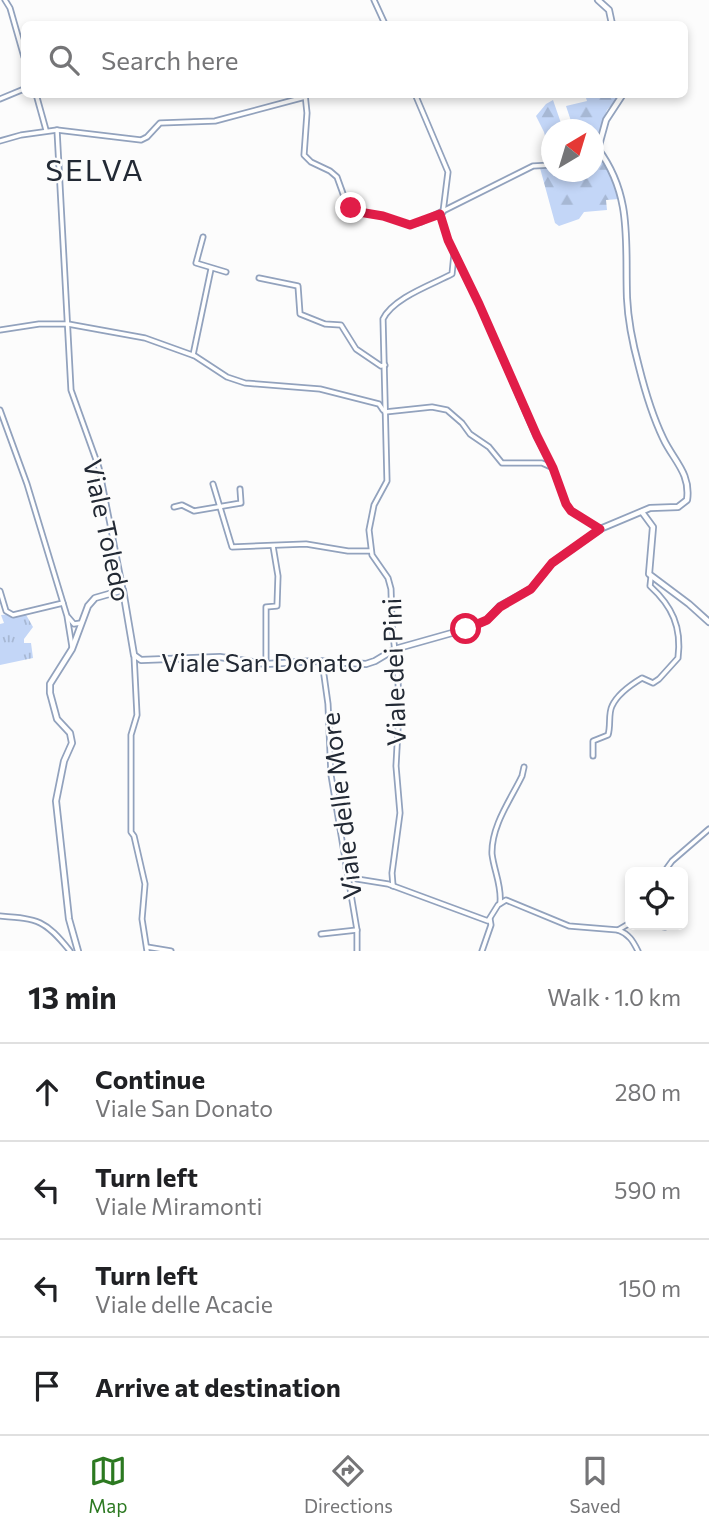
<!DOCTYPE html>
<html lang="en">
<head>
<meta charset="utf-8">
<style>
	body { margin:0; font-family:Commissioner,sans-serif; background:#f2f2f2; color:#202124 }
	.controls { position:absolute; right:21px; bottom:21px; display:grid; overflow:hidden; border-radius:10px; box-shadow:0 4px 10px #0003 }
	.controls button { width:63px; height:63px; display:grid; place-items:center; padding:0; border:0; border-bottom:2px solid #e0e0e0; background:#fff; color:#202124; font:35px sans-serif }
	.compass { position:absolute; left:541px; top:119px; width:63px; height:63px; border-radius:50%; background:#fff; box-shadow:0 4px 10px #0003; rotate:38deg }
	.stop { position:absolute; width:21px; height:21px; margin:-16px; border:5px solid #e11d48; border-radius:50%; background:#fff }
	.stop.end { background:#e11d48; border-color:#fff; box-shadow:0 2px 7px #0008 }
	.list { margin:0; padding:0; list-style:none }
	h2 { display:flex; justify-content:space-between; align-items:center; height:91px; margin:0; padding:0 28px; font-size:30px }
	h2 small { font-size:23px; font-weight:400; color:#757577 }
	.list li { display:grid; grid-template-columns:46px 1fr auto; gap:21px; align-items:center; box-sizing:border-box; height:98px; padding:0 28px; border-top:2px solid #e0e0e0 }
	.list b { display:block; font-size:26px; white-space:nowrap }
	.list p { margin:0; font-size:23px; white-space:nowrap; color:#757577 }
	.list em { font-size:23px; font-style:normal; color:#757577 }
	.icon { flex:none; width:38px; height:38px; fill:none; stroke:currentColor; stroke-width:2; stroke-linecap:round; stroke-linejoin:round }
	.map { position:relative; flex:none; width:709px; height:951px; overflow:hidden }
	.search { position:absolute; background:#fff; box-shadow:0 4px 10px #0003; left:21px; right:21px; top:21px; height:77px; display:flex; align-items:center; gap:18px; box-sizing:border-box; padding:0 24px; border-radius:10px; color:#757577; font-size:26px }
	.sheet { height:483px; background:#fff }
	nav { display:flex; justify-content:space-around; align-items:center; box-sizing:border-box; height:98px; border-top:2px solid #e0e0e0; background:#fff; font-size:19px; color:#757577 }
	nav a { display:grid; justify-items:center; gap:4px }
	nav .on { color:#2c7921 }
	.map>svg:first-child { display:block }
</style>
</head>
<body>
<div class="map">
<svg width="709" height="951" viewBox="0 0 709 951">
	<defs>
		<pattern id="grass-tufts" width="24" height="20" patternUnits="userSpaceOnUse" patternTransform="scale(1.75)"><rect width="24" height="20" fill="#c3d6f7"/><path d="M3 7l-1-3M5 7V3M7 7l1-3M15 17l-1-3M17 17v-4M19 17l1-3" fill="none" stroke="#a7b8d4"/></pattern>
		<pattern id="forest-firs" width="22" height="20" patternUnits="userSpaceOnUse" patternTransform="scale(1.75)"><rect width="22" height="20" fill="#c3d6f7"/><path d="M5 1l3.5 6h-7zM16 11l3.5 6h-7z" fill="#a7b8d4"/></pattern>
	</defs>
	<rect width="100%" height="100%" fill="#fcfcfc"/>
	<!-- grass -->
	<path fill="url(#grass-tufts)" d="M25,613L33,627L24,639V643H31L33,658L0,665V624L4,623L1,615Z"/>
	<!-- forest -->
	<g fill="url(#forest-firs)">
		<path d="M585,95H621L607,110L594,146V130H552L551,161L544,132L536,116L546,104L553,100L562,126L572,124L566,106L587,101Z"/>
		<path d="M595,155C610,164 614,184 619,199L606,200L607,210L584,212L579,219L559,226L555,223L540,168L545,167L552,172H594V156Z"/>
	</g>
	<g fill="none" stroke-linecap="round" stroke-linejoin="round">
		<!-- street casing -->
		<g stroke="#92a2bd" stroke-width="7">
			<g id="street">
				<path d="M5,0L10,8L24,57"/>
				<path d="M374,0L385,24"/>
				<path d="M36,94L46,130"/>
				<path d="M305,94L307,113L304,155L311,162L330,171L337,177L346,202L351,208L359,212L383,216L409,225L421,222L533,166L552,165"/>
				<path d="M415,94L448,172L443,212"/>
				<path d="M0,99L24,89"/>
				<path d="M57,130L71,390L99,468L123,590"/>
				<path d="M0,141L21,135L57,130L141,140L147,137L160,123L215,121L305,97"/>
				<path d="M440,214L448,240L479,304L536,436L553,468L566,504L571,511L600,529"/>
				<path d="M203,237L196,263L226,272"/>
				<path d="M259,278L298,286L300,314L325,324L341,325L356,349L381,366L385,365"/>
				<path d="M0,330L39,324H68L145,338L195,356L227,377L245,383L320,389L379,404L383,410"/>
				<path d="M193,355L211,269"/>
				<path d="M0,410L27,484L67,616L72,647"/>
				<path d="M385,412L432,407L447,410L462,423L470,434L489,447L502,463H542L551,467"/>
				<path d="M213,484L232,547L306,544L348,551H371"/>
				<path d="M174,507L182,505L194,511L241,503L240,489"/>
				<path d="M0,591L6,611L13,615L63,603"/>
				<path d="M68,617L74,624L81,623"/>
				<path d="M134,655L137,715L131,735V832L134,836L145,884L142,919L147,951"/>
				<path d="M322,661L328,704L331,775L357,930V951"/>
				<path d="M266,664V607L277,606L278,576L273,546"/>
				<path d="M593,756V741L608,735C611,726 608,714 612,706C617,695 632,684 642,678L653,683L659,679L678,658C682,627 672,606 650,586L651,577"/>
				<path d="M346,868L357,879L388,884L488,921L498,905L506,900L569,926L618,930C629,934 633,941 638,951"/>
				<path d="M664,872L672,861L709,829"/>
				<path d="M393,886L392,873L400,813L396,766L399,710L398,681L392,624L391,589L388,578L372,555L369,530L374,505L387,481L383,319C393,298 431,285 452,274L454,254"/>
				<path d="M500,903C502,886 494,871 492,854C491,826 511,799 522,776L524,767"/>
				<path d="M0,916C39,919 45,920 70,951"/>
				<path d="M654,925L665,927L669,925"/>
				<path d="M618,930L630,923"/>
				<path d="M321,934L357,930"/>
				<path d="M147,947L171,951"/>
				<path d="M482,951L491,925L490,919"/>
			</g>
		</g>
		<!-- secondary casing -->
		<g stroke="#92a2bd" stroke-width="8">
			<g id="secondary">
				<path d="M598,0L609,10L612,24"/>
				<path d="M642,512L653,527L649,574L689,604L709,622"/>
				<path d="M78,951L69,919L56,801L64,761L72,743L70,733L57,719L50,693V684L72,649L88,606L95,598L123,590L134,655L141,660L220,657L266,664L315,661L366,664L375,661L395,649L466,629L487,620L500,606L531,589L552,563L600,529L650,508L678,507L687,500C691,473 673,460 663,438C652,415 645,391 639,367C633,345 628,320 627,298C625,243 633,196 598,149L606,120L623,94"/>
			</g>
		</g>
		<!-- street -->
		<use href="#street" stroke="#fff" stroke-width="3.5"/>
		<!-- secondary -->
		<use href="#secondary" stroke="#fff" stroke-width="4.5"/>
	</g>
	<g fill="none" stroke-linecap="round" stroke-linejoin="round">
		<!-- route -->
		<path stroke="#e11d48" stroke-width="9" d="M351,208L359,212L383,216L410,225L440,214L448,240L479,304L537,436L553,468L566,504L571,511L600,529L552,563L531,589L500,607L487,620L466,629"/>
	</g>
	<g text-anchor="middle" dominant-baseline="central" stroke-width="5" stroke-linejoin="round" paint-order="stroke">
		<!-- street labels -->
		<g font-size="26" fill="#222934" stroke="#fcfcfc">
			<text transform="translate(108 530) rotate(78)">Viale Toledo</text>
			<text x="262" y="661">Viale San Donato</text>
			<text transform="translate(393 672) rotate(-92)">Viale dei Pini</text>
			<text transform="translate(340 806) rotate(-97)">Viale delle More</text>
		</g>
		<!-- quarter labels -->
		<g font-size="30" letter-spacing="2" fill="#222934" stroke="#fcfcfc">
			<text x="95" y="168">SELVA</text>
		</g>
	</g>
</svg>
<div class="controls">
<button><svg class="icon" aria-label="locate" viewBox="0 0 24 24"><circle cx="12" cy="12" r="6"/><path d="M12 2v4M12 18v4M2 12h4M18 12h4"/></svg></button>
</div>
<svg class="compass" viewBox="-18 -18 36 36"><path d="M0-13l5 13h-10z" fill="#e53935"/><path d="M0 13l5-13h-10z" fill="#757577"/></svg>
<div class="stop" style="left:466px;top:629px"></div>
<div class="stop end" style="left:351px;top:208px"></div>
<div class="search"><svg class="icon" aria-label="search" viewBox="0 0 24 24"><circle cx="10" cy="10" r="6"/><path d="M15 15l6 6"/></svg>Search here</div>
</div>
<section class="sheet">
<h2>13 min<small>Walk · 1.0 km</small></h2>
<ul class="list">
<li><svg class="icon" aria-label="ahead" viewBox="0 0 24 24"><path d="M12 20V5M6 11l6-6 6 6"/></svg><div><b>Continue</b><p>Viale San Donato</p></div><em>280 m</em></li>
<li><svg class="icon" aria-label="left" viewBox="0 0 24 24"><path d="M17 20v-9H6M10 6l-5 5 5 5"/></svg><div><b>Turn left</b><p>Viale Miramonti</p></div><em>590 m</em></li>
<li><svg class="icon" aria-label="left" viewBox="0 0 24 24"><path d="M17 20v-9H6M10 6l-5 5 5 5"/></svg><div><b>Turn left</b><p>Viale delle Acacie</p></div><em>150 m</em></li>
<li><svg class="icon" aria-label="arrive" viewBox="0 0 24 24"><path d="M6 21V4h12l-3 4 3 4H6"/></svg><div><b>Arrive at destination</b></div></li>
</ul>
</section>
<nav>
<a class="on"><svg class="icon" aria-label="map" viewBox="0 0 24 24"><path d="M3 6l6-2 6 2 6-2v14l-6 2-6-2-6 2zM9 4v14M15 6v14"/></svg>Map</a>
<a><svg class="icon" aria-label="directions" viewBox="0 0 24 24"><path d="M12 3l9 9-9 9-9-9zM9 14v-3h6M13 9l2 2-2 2"/></svg>Directions</a>
<a><svg class="icon" aria-label="saved" viewBox="0 0 24 24"><path d="M7 4h10v16l-5-4-5 4z"/></svg>Saved</a>
</nav>
</body>
</html>
